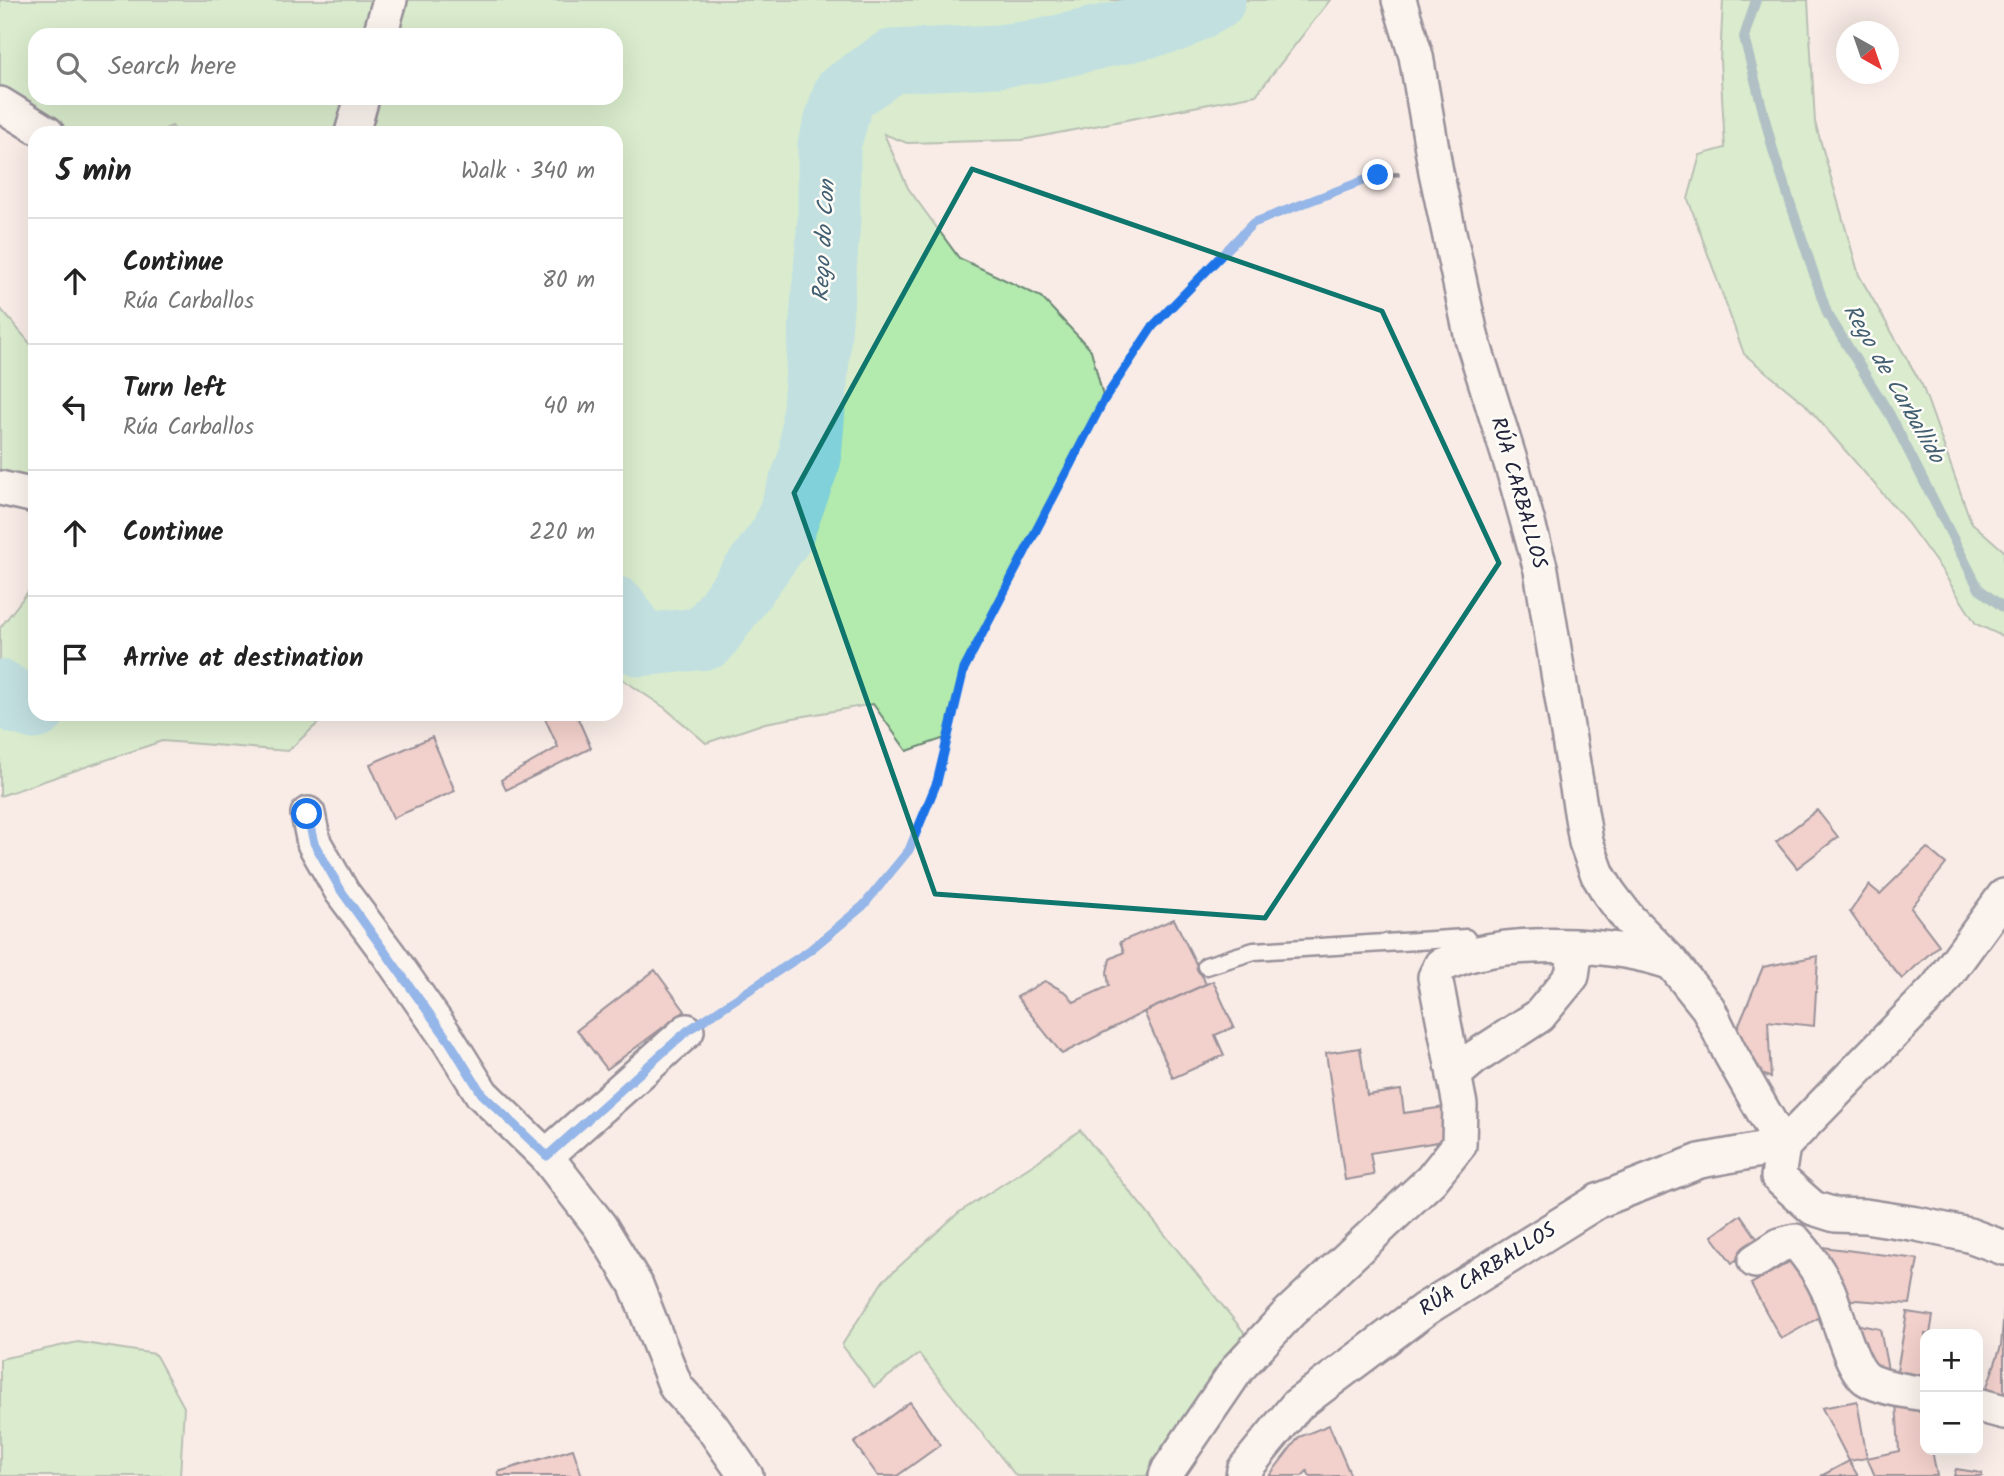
<!DOCTYPE html>
<html lang="en">
<head>
<meta charset="utf-8">
<style>
	body { margin:0; font-family:Kalam,sans-serif; background:#f2f2f2; color:#222 }
	.controls { position:absolute; right:21px; bottom:21px; display:grid; overflow:hidden; border-radius:14px; box-shadow:0 7px 28px #0002 }
	.controls button { width:63px; height:63px; display:grid; place-items:center; padding:0; border:0; border-bottom:2px solid #e0e0e0; background:#fff; color:#222; font:35px sans-serif }
	.compass { position:absolute; left:1836px; top:21px; width:63px; height:63px; border-radius:50%; background:#fff; box-shadow:0 7px 28px #0002; rotate:140deg }
	.stop { position:absolute; width:21px; height:21px; margin:-16px; border:5px solid #1a73e8; border-radius:50%; background:#fff }
	.stop.end { background:#1a73e8; border-color:#fff; box-shadow:0 2px 7px #0008 }
	.list { margin:0; padding:0; list-style:none }
	h2 { display:flex; justify-content:space-between; align-items:center; height:91px; margin:0; padding:0 28px; font-size:30px }
	h2 small { font-size:23px; font-weight:400; color:#767676 }
	.list li { display:grid; grid-template-columns:46px 1fr auto; gap:21px; align-items:center; box-sizing:border-box; height:126px; padding:0 28px; border-top:2px solid #e0e0e0 }
	.list b { display:block; font-size:26px; white-space:nowrap }
	.list p { margin:0; font-size:23px; white-space:nowrap; color:#767676 }
	.list em { font-size:23px; font-style:normal; color:#767676 }
	.icon { flex:none; width:38px; height:38px; fill:none; stroke:currentColor; stroke-width:2; stroke-linecap:round; stroke-linejoin:round }
	.map { position:relative; flex:none; width:2004px; height:1476px; overflow:hidden }
	.search { position:absolute; background:#fff; box-shadow:0 7px 28px #0002; left:28px; top:28px; width:595px; height:77px; display:flex; align-items:center; gap:18px; box-sizing:border-box; padding:0 24px; border-radius:21px; color:#767676; font-size:26px }
	.panel { position:absolute; background:#fff; box-shadow:0 7px 28px #0002; left:28px; top:126px; width:595px; height:595px; border-radius:21px }
	.map>svg:first-child { display:block }
</style>
</head>
<body>
<div class="map">
<svg width="2004" height="1476" viewBox="0 0 2004 1476">
	<rect width="100%" height="100%" fill="#f9ece7"/>
	<filter id="ink" filterUnits="userSpaceOnUse"><feTurbulence type="fractalNoise" baseFrequency=".0143" numOctaves="2"/><feDisplacementMap in="SourceGraphic" scale="14" xChannelSelector="R" yChannelSelector="G"/><feConvolveMatrix kernelMatrix="1 2 1 2 8 2 1 2 1" color-interpolation-filters="sRGB"/></filter>
	<g filter="url(#ink)">
		<!-- green -->
		<g fill="#b3eaad" stroke="#6a8674" stroke-width="2" fill-rule="evenodd">
			<path d="M0,0H1330L1256,95L1022,140L907,143L884,134L908,188L959,258L1041,297L1091,350L1104,400L964,669L948,737L907,751L873,704L765,723L706,743L665,708L616,675V133H177L172,126L157,133H47L0,104ZM35,35H616V98H35Z"/>
			<path d="M1723,0H1808L1815,122L1859,275L1922,385L1971,522L2004,551V637L1976,624L1941,569L1903,517L1805,404L1744,354L1688,199L1700,155L1725,148L1720,61Z"/>
			<path d="M0,308L35,349V496L0,488Z"/>
			<path d="M30,589H35V714H328L288,751L162,741L0,796V628Z"/>
			<path d="M1080,1130L1248,1337L1146,1476H1016L919,1354L874,1387L842,1345L883,1281L958,1213L1034,1164Z"/>
			<path d="M78,1342L155,1354L184,1407L180,1476H0V1359Z"/>
		</g>
		<g fill="none" stroke-linecap="round" stroke-linejoin="round">
			<!-- stream -->
			<path stroke="#5a8b9a" stroke-width="10" d="M1756,0L1744,37L1774,154L1827,313L1890,415L1979,589L2004,608"/>
			<!-- river -->
			<g stroke="#80d1d9" stroke-width="63">
				<path d="M616,608L641,645L707,638L782,534L810,458L829,220V145L844,94L892,61L998,56L1039,51L1176,20L1214,0"/>
				<path d="M0,691L18,703L35,708"/>
			</g>
		</g>
		<!-- building -->
		<g fill="#e8ada9" stroke="#22223b" stroke-width="2">
			<path d="M543,714H576L591,748L506,790L501,780L558,747Z"/>
			<path d="M432,737L455,791L393,818L370,764Z"/>
			<path d="M1817,810L1838,837L1797,868L1776,842Z"/>
			<path d="M1927,848L1946,864L1911,908L1939,945L1902,979L1871,942L1850,912L1869,885L1880,894Z"/>
			<path d="M1174,919L1206,984L1144,1012L1062,1054L1017,997L1045,981L1067,993L1074,1002L1109,986L1107,972L1110,959L1124,952L1120,942Z"/>
			<path d="M1818,956L1814,1026L1768,1021L1771,1078L1756,1071L1737,1029L1763,967Z"/>
			<path d="M655,970L685,1011L607,1069L577,1030Z"/>
			<path d="M1213,981L1234,1027L1215,1035L1224,1055L1173,1078L1144,1012Z"/>
			<path d="M1360,1048L1367,1095L1401,1090L1404,1113L1445,1107L1451,1144L1440,1155L1438,1142L1370,1153L1374,1175L1345,1180L1326,1053Z"/>
			<path d="M1741,1215L1760,1243L1732,1263L1712,1236Z"/>
			<path d="M1822,1247L1918,1259L1910,1304L1842,1299Z"/>
			<path d="M1796,1258L1827,1313L1781,1339L1751,1284Z"/>
			<path d="M2004,1309V1403L1984,1395L2001,1346Z"/>
			<path d="M1907,1312L1933,1316L1930,1334H1925V1387L1895,1383Z"/>
			<path d="M1855,1324L1880,1329L1889,1375L1863,1358Z"/>
			<path d="M1857,1401L1867,1458L1849,1461L1822,1408Z"/>
			<path d="M910,1402L940,1445L897,1476H878L854,1443Z"/>
			<path d="M1896,1402L1925,1403V1450H1932L1937,1476H1875L1867,1458L1899,1451Z"/>
			<path d="M1329,1425L1351,1476H1310L1307,1471L1302,1476H1269L1299,1437Z"/>
			<path d="M573,1449L582,1476H499L498,1472Z"/>
			<path d="M1849,1461L1858,1476H1821Z"/>
			<path d="M1956,1469L1982,1473V1476H1954Z"/>
		</g>
		<g fill="none" stroke-linecap="round" stroke-linejoin="round">
			<!-- lane casing -->
			<g stroke="#22223b" stroke-width="21">
				<path id="lane" d="M1206,966L1254,951L1466,938L1477,953"/>
			</g>
			<!-- street casing -->
			<g stroke="#22223b" stroke-width="38">
				<g id="street">
					<path d="M1399,0L1416,56L1436,172L1472,339L1514,473L1541,570L1586,842L1598,875L1609,893L1628,918L1672,963L1708,1008L1730,1053L1783,1146L1778,1177L1813,1208L1835,1215L1865,1216L1917,1224L1969,1235L2004,1248"/>
					<path d="M380,35L390,0"/>
					<path d="M0,104L47,133"/>
					<path d="M352,133L362,98"/>
					<path d="M0,488L35,496"/>
					<path d="M308,814L314,843L342,892L389,955L449,1041L482,1094L546,1156L600,1226L636,1285L676,1387L712,1427L746,1476"/>
					<path d="M1454,1075L1474,1058L1539,1016L1572,976L1576,947"/>
					<path d="M546,1156L687,1031"/>
					<path d="M1755,1261L1780,1245L1795,1241C1809,1256 1819,1271 1828,1290C1837,1311 1850,1368 1867,1379C1881,1388 1908,1391 1925,1394"/>
					<path d="M1978,1405L2004,1412"/>
					<path d="M1166,1476L1169,1469L1238,1368L1289,1313L1431,1180L1459,1145L1460,1105L1435,977L1441,965C1453,961 1465,955 1478,953C1534,940 1618,944 1672,963"/>
					<path d="M1243,1476L1244,1470L1297,1405L1425,1309L1598,1201L1700,1161L1783,1146L1937,988L2004,896"/>
				</g>
			</g>
			<!-- path -->
			<path stroke="#22223b" stroke-width="4.5" stroke-dasharray="7 5" stroke-linecap="butt" d="M716,1012L810,951L863,906L909,850L937,782L964,669L1104,400L1153,326L1253,223L1378,175L1404,174"/>
			<!-- lane -->
			<use href="#lane" stroke="#fdfcf7" stroke-width="16"/>
			<!-- street -->
			<use href="#street" stroke="#fdfcf7" stroke-width="33"/>
		</g>
	</g>
	<g fill="none" stroke-linecap="round" stroke-linejoin="round" filter="url(#ink)">
		<!-- route -->
		<path stroke="#1a73e8" stroke-width="9" d="M307,814L314,843L342,892L449,1041L482,1094L547,1156L687,1031L810,950L863,906L909,850L937,782L964,669L1104,400L1153,326L1253,223L1378,175"/>
	</g>
	<!-- marked area -->
	<path d="M0 0H2004V1476H0ZM972,169L1382,311L1499,563L1265,918L935,894L794,493Z" fill="#f9ece7" fill-opacity=".55" fill-rule="evenodd"/>
	<path fill="none" stroke="#0f766e" stroke-width="5" stroke-linejoin="round" d="M972,169L1382,311L1499,563L1265,918L935,894L794,493Z"/>
	<g text-anchor="middle" dominant-baseline="central" stroke-width="5" stroke-linejoin="round" paint-order="stroke">
		<!-- street labels -->
		<g font-size="21" fill="#22223b" stroke="#fdfcf7">
			<text transform="translate(1518 493) rotate(74)">RÚA CARBALLOS</text>
			<text transform="translate(1488 1270) rotate(-32)">RÚA CARBALLOS</text>
		</g>
		<!-- water labels -->
		<g font-size="23" font-style="italic" fill="#435f72" stroke="#fdfcf7">
			<text transform="translate(825 241) rotate(-87)">Rego do Con</text>
			<text transform="translate(1893 384) rotate(60)">Rego de Carballido</text>
		</g>
	</g>
</svg>
<div class="controls">
<button>+</button>
<button>−</button>
</div>
<svg class="compass" viewBox="-18 -18 36 36"><path d="M0-13l5 13h-10z" fill="#e53935"/><path d="M0 13l5-13h-10z" fill="#767676"/></svg>
<div class="stop" style="left:307px;top:814px"></div>
<div class="stop end" style="left:1378px;top:175px"></div>
<div class="search"><svg class="icon" aria-label="search" viewBox="0 0 24 24"><circle cx="10" cy="10" r="6"/><path d="M15 15l6 6"/></svg>Search here</div>
<section class="panel">
<h2>5 min<small>Walk · 340 m</small></h2>
<ul class="list">
<li><svg class="icon" aria-label="ahead" viewBox="0 0 24 24"><path d="M12 20V5M6 11l6-6 6 6"/></svg><div><b>Continue</b><p>Rúa Carballos</p></div><em>80 m</em></li>
<li><svg class="icon" aria-label="left" viewBox="0 0 24 24"><path d="M17 20v-9H6M10 6l-5 5 5 5"/></svg><div><b>Turn left</b><p>Rúa Carballos</p></div><em>40 m</em></li>
<li><svg class="icon" aria-label="ahead" viewBox="0 0 24 24"><path d="M12 20V5M6 11l6-6 6 6"/></svg><div><b>Continue</b></div><em>220 m</em></li>
<li><svg class="icon" aria-label="arrive" viewBox="0 0 24 24"><path d="M6 21V4h12l-3 4 3 4H6"/></svg><div><b>Arrive at destination</b></div></li>
</ul>
</section>
</div>
</body>
</html>
